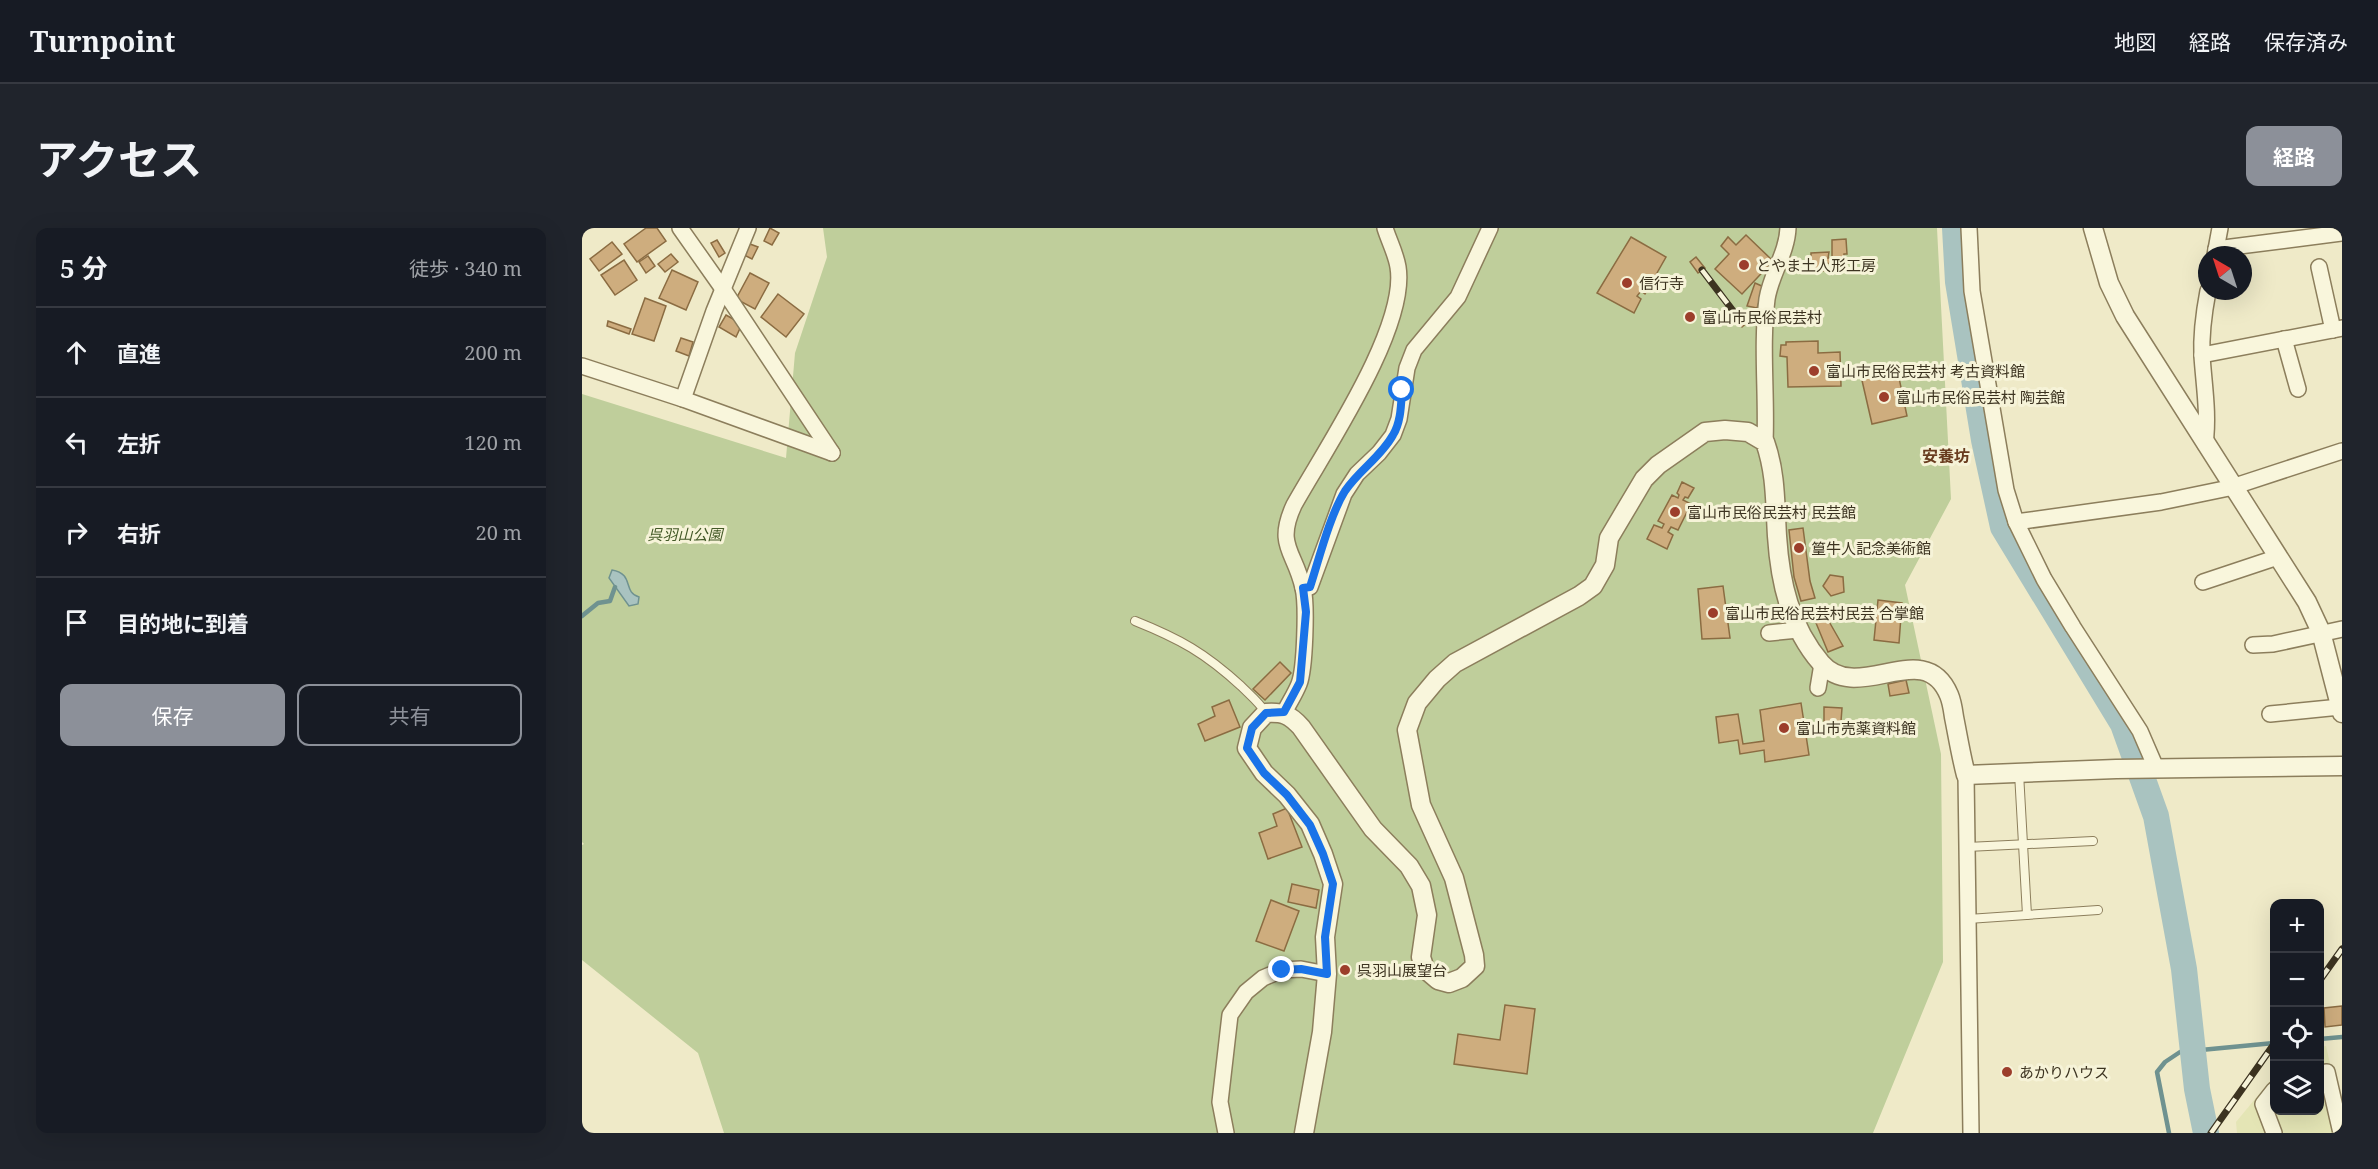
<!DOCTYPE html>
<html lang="ja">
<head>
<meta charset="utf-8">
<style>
	body { margin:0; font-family:"Noto Serif","Noto Sans JP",serif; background:#20242c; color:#f1f3f6 }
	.controls { position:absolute; right:18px; bottom:18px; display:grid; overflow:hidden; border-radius:12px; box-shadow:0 6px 24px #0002 }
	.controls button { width:54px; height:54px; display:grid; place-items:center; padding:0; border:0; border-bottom:2px solid #363941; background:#171b24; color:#f1f3f6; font:30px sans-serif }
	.compass { position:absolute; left:1616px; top:18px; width:54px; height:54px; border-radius:50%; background:#171b24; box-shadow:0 6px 24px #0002; rotate:321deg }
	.stop { position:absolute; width:18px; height:18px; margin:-14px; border:4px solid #1a73e8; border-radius:50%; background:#fff }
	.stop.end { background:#1a73e8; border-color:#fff; box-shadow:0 2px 6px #0008 }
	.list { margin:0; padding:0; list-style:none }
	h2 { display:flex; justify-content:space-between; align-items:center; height:78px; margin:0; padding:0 24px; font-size:26px }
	h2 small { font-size:20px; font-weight:400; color:#9ea1a6 }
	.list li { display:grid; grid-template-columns:39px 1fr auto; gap:18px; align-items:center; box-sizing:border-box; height:90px; padding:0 24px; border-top:2px solid #363941 }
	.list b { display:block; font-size:22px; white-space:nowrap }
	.list em { font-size:20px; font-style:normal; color:#9ea1a6 }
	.actions { display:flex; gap:12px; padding:18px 24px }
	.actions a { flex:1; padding:14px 0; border:2px solid #8c9099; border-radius:12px; text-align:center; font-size:21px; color:#8c9099 }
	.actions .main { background:#8c9099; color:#fff }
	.icon { flex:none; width:33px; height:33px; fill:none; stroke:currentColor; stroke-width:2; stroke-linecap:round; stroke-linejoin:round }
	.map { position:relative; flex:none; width:1760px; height:905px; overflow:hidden; border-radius:12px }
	header { display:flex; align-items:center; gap:36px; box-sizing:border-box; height:84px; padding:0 30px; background:#171b24; border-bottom:2px solid #363941 }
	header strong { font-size:28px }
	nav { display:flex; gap:33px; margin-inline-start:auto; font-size:21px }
	.intro { display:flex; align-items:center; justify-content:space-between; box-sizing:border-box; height:144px; padding:0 36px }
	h1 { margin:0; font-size:42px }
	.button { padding:15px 27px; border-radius:12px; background:#8c9099; color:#fff; font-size:21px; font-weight:700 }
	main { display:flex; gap:36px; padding:0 36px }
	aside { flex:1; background:#171b24; border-radius:12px; box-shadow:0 6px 24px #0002 }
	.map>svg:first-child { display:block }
</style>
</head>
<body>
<header>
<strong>Turnpoint</strong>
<nav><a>地図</a><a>経路</a><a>保存済み</a></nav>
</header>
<div class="intro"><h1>アクセス</h1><a class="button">経路</a></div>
<main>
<aside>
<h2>5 分<small>徒歩 · 340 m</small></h2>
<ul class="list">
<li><svg class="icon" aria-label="ahead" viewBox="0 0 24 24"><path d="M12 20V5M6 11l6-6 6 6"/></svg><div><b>直進</b></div><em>200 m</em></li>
<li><svg class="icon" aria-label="left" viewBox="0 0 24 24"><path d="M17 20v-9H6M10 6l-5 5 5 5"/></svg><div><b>左折</b></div><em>120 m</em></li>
<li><svg class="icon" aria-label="right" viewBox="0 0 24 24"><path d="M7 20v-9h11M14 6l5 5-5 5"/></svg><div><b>右折</b></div><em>20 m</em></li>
<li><svg class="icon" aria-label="arrive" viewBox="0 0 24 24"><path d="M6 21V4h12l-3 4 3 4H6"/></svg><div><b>目的地に到着</b></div></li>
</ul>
<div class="actions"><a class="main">保存</a><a>共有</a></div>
</aside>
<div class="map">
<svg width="1760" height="905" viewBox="0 0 1760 905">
	<rect width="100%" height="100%" fill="#efeac8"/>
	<!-- farmland -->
	<path fill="#e4e5b5" d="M1744,818L1760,888V905H1655L1654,894L1692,848V882H1738V819Z"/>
	<!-- green -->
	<path fill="#bfce9b" d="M241,0H1355L1369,271L1323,357L1359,526L1361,734L1291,905H142L116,825L0,732V617L2,616L0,614V166L204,230L213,125L245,29Z"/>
	<!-- water -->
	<path fill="#a9c3c0" stroke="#6f9290" stroke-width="1.5" d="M30,342C53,346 40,364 57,369L56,376L47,378L27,350Z"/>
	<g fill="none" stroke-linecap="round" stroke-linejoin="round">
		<!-- stream -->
		<g stroke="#6f9290" stroke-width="4.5">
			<path d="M0,388L16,375L28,373L33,359"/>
			<path d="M1738,811L1760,809"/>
			<path d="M1587,905L1575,844L1583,834L1598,824L1692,815"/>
		</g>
		<!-- river -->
		<path stroke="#a9c3c0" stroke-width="26" d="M1373,0L1376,54L1402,212L1421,299L1541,496L1574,588L1602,741L1615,861L1624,905"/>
	</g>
	<!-- building -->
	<g fill="#cead7e" stroke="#8b6c42" stroke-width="1.5">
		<path d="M64,0H75L84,13L55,34L42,16Z"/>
		<path d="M188,0L197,5L190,17L182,13Z"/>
		<path d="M1164,7L1191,33L1160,66L1133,41L1147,26L1139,18L1146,9L1154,17Z"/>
		<path d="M1049,9L1084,29L1063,66L1059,63L1055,68L1059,71L1052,85L1015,65Z"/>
		<path d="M1264,11L1265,26H1262L1261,37L1243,35L1242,43L1229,42V25L1247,24L1246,30H1250V12Z"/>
		<path d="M135,12L143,25L137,29L129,15Z"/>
		<path d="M30,14L40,26L17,43L8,31Z"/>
		<path d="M168,16L176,19L170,31L162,27Z"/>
		<path d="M89,26L96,34L83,44L76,36Z"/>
		<path d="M66,28L73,38L64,45L57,34Z"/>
		<path d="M1114,29L1123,40L1116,45L1108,34Z"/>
		<path d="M42,32L55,52L33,67L19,47Z"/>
		<path d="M90,42L116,54L104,82L77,70Z"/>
		<path d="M168,45L187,55L173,81L154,71Z"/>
		<path d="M1173,55L1182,59L1175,80L1165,78Z"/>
		<path d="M196,66L222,86L204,109L179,89Z"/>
		<path d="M63,70L84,78L72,113L50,106Z"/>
		<path d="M1159,85L1166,94L1160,99L1152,90Z"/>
		<path d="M144,87L160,96L154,109L137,99Z"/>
		<path d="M26,93L49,101L47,106L25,98Z"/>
		<path d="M99,110L111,114L107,128L94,123Z"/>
		<path d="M1236,113V125L1258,124L1259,158L1206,159L1205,129L1198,128L1199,117H1204V114Z"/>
		<path d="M1318,142L1319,149L1317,150L1325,188L1290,196L1279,148Z"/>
		<path d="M1100,254L1112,260L1106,270L1103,269L1101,272L1109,276L1096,302L1089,299L1086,304L1091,307L1085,321L1065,311L1072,297L1080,300L1082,296L1076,293L1090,267L1096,270L1097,267L1095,265Z"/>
		<path d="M1221,300L1228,353L1233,370L1219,373L1212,349L1207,302Z"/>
		<path d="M1248,347L1261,349L1262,364L1249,368L1241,358Z"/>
		<path d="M1141,358L1148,410L1120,411L1116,361Z"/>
		<path d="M1296,372L1320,375L1317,415L1292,412Z"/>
		<path d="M1245,390L1261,418L1246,424L1234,395Z"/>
		<path d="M698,434L709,445L683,472L671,461Z"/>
		<path d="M1324,452L1327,465L1308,468L1306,456Z"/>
		<path d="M647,472L658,499L623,513L616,496L633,488L630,479Z"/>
		<path d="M1219,475L1227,527L1183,534L1182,522L1158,526L1156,512L1137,515L1134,489L1156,486L1161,516L1182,513L1178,482Z"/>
		<path d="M1242,479L1260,480L1258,507L1242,505Z"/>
		<path d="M705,580L720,619L686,631L677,605L695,598L691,586Z"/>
		<path d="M710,656L737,662L734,680L706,674Z"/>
		<path d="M689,672L717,683L702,723L674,713Z"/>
		<path d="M923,777L953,781L945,846L872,836L876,806L918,812Z"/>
		<path d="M1760,778V797L1743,799L1742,780Z"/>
	</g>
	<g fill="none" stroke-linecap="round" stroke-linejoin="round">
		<!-- service casing -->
		<g stroke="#8c7e5c" stroke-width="10">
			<g id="service">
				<path d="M553,393C598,411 623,425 659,458C668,467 677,474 684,485"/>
				<path d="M1437,545L1445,687"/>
				<path d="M1385,619L1511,613"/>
				<path d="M1386,691L1516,682"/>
			</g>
		</g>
		<!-- minor casing -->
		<g stroke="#8c7e5c" stroke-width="18">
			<g id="minor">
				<path d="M98,0L141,61L250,225"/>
				<path d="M1387,0L1390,63L1424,262L1434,294L1462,351L1491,399L1558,503L1574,540"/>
				<path d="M1634,21L1760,5"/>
				<path d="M1633,27L1638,0"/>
				<path d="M1737,39L1751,102"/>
				<path d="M1702,111L1716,161"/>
				<path d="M1620,127L1760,100"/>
				<path d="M0,138L101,171L250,225"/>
				<path d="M101,171L132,83L166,0"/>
				<path d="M1183,214C1185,166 1179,118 1185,71C1189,46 1205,25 1206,0"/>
				<path d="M1623,216C1627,186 1622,158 1620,128C1619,106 1622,84 1626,63"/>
				<path d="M1434,294L1579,274L1647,260L1760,223"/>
				<path d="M1621,354L1696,329"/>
				<path d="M721,360L728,359L762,266L775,246L797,225L811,207L817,191L825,140L832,122L876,69L908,0"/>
				<path d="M1187,405L1216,402"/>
				<path d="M1671,417L1691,416L1760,401"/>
				<path d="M1236,460L1240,436"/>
				<path d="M702,485C707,475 713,466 717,456C723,441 725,376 721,360C713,323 693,318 712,277C742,223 826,100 816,39C814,26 807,13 803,0"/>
				<path d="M1688,486L1758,479"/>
				<path d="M1384,547L1389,905"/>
				<path d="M1738,845L1745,844L1759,905"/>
				<path d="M644,905L638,874L648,787L664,764L681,750L700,742L719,741L745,746"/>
				<path d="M1692,905L1681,876L1692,862"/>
			</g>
		</g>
		<!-- tertiary casing -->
		<g stroke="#8c7e5c" stroke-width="21">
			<g id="tertiary">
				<path d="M1511,0L1527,55L1543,88L1725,374L1739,404L1760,485"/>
				<path d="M722,905L740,804L745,746L743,709L751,656L741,626L728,596L705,567L682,545L665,520L670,500L684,485C701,484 707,486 719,499L791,601L827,638L839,658L845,687L839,729L843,741L856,752L867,755L880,750L893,738L892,727L872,650L839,577L825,502L835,475L855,451L873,435L997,368L1011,358L1023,337L1027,310L1062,251L1076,237L1123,204L1143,202L1166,204L1183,214C1194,245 1193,275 1195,308C1198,354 1208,399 1239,435C1276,478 1342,407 1367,467C1370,474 1371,482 1372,489C1376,509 1379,528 1384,547L1534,541L1760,538"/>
			</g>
		</g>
		<!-- service -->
		<use href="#service" stroke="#f9f6dc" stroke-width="8"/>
		<!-- minor -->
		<use href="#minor" stroke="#f9f6dc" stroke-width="15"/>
		<!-- tertiary -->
		<use href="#tertiary" stroke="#f9f6dc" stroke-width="18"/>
		<!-- rail casing -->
		<g stroke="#3c3320" stroke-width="7">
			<g id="rail">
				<path d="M1120,42L1155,88"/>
				<path d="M1738,752L1760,721"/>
				<path d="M1629,905L1692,816"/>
			</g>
		</g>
		<!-- rail -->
		<use href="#rail" stroke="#f6f3d8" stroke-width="4.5" stroke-dasharray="14" stroke-linecap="butt"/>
	</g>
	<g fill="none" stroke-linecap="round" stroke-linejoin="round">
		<!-- route -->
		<path stroke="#1a73e8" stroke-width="8" d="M700,742L719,741L745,746L743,709L751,656L741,626L728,597L705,567L682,545L665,520L670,500L684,485L702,484L718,454L724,384L721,360L728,359C737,331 748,287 763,263C777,242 799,229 811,207C819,194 819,177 820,162"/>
	</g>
	<!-- markers -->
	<g fill="#9c3e2b" stroke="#f6f3d8" stroke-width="2">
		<circle cx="1162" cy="37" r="6"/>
		<circle cx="1045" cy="55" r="6"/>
		<circle cx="1108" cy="89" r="6"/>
		<circle cx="1232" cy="143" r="6"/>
		<circle cx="1302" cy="169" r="6"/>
		<circle cx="1093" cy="284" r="6"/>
		<circle cx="1217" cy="320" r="6"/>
		<circle cx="1131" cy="385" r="6"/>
		<circle cx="1202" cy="500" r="6"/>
		<circle cx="763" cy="742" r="6"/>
		<circle cx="1425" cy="844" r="6"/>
	</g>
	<g text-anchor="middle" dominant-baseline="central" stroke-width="6" stroke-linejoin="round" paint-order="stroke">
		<!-- poi labels -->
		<g font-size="15" fill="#3c3320" stroke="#f6f3d8" text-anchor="start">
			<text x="1174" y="37">とやま土人形工房</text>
			<text x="1057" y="55">信行寺</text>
			<text x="1120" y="89">富山市民俗民芸村</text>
			<text x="1244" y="143">富山市民俗民芸村 考古資料館</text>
			<text x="1314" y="169">富山市民俗民芸村 陶芸館</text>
			<text x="1105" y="284">富山市民俗民芸村 民芸館</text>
			<text x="1229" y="320">篁牛人記念美術館</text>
			<text x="1143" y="385">富山市民俗民芸村民芸 合掌館</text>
			<text x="1214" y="500">富山市売薬資料館</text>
			<text x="775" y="742">呉羽山展望台</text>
			<text x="1437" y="844">あかりハウス</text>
		</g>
		<!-- park labels -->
		<g font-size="15" font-style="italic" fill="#435927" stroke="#f6f3d8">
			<text x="103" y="306">呉羽山公園</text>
		</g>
		<!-- neighbourhood labels -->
		<g font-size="16" font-weight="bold" fill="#693c1f" stroke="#f6f3d8">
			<text x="1364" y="228">安養坊</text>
		</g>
	</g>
</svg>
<div class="controls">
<button>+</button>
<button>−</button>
<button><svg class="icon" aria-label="locate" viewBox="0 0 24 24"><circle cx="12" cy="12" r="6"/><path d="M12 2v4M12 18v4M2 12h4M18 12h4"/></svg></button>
<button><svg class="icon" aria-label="layers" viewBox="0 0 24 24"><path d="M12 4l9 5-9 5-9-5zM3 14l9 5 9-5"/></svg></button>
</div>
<svg class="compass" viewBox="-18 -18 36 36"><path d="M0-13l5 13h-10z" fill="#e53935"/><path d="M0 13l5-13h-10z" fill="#9ea1a6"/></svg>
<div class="stop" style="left:820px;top:162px"></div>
<div class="stop end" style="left:700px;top:742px"></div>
</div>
</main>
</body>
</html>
